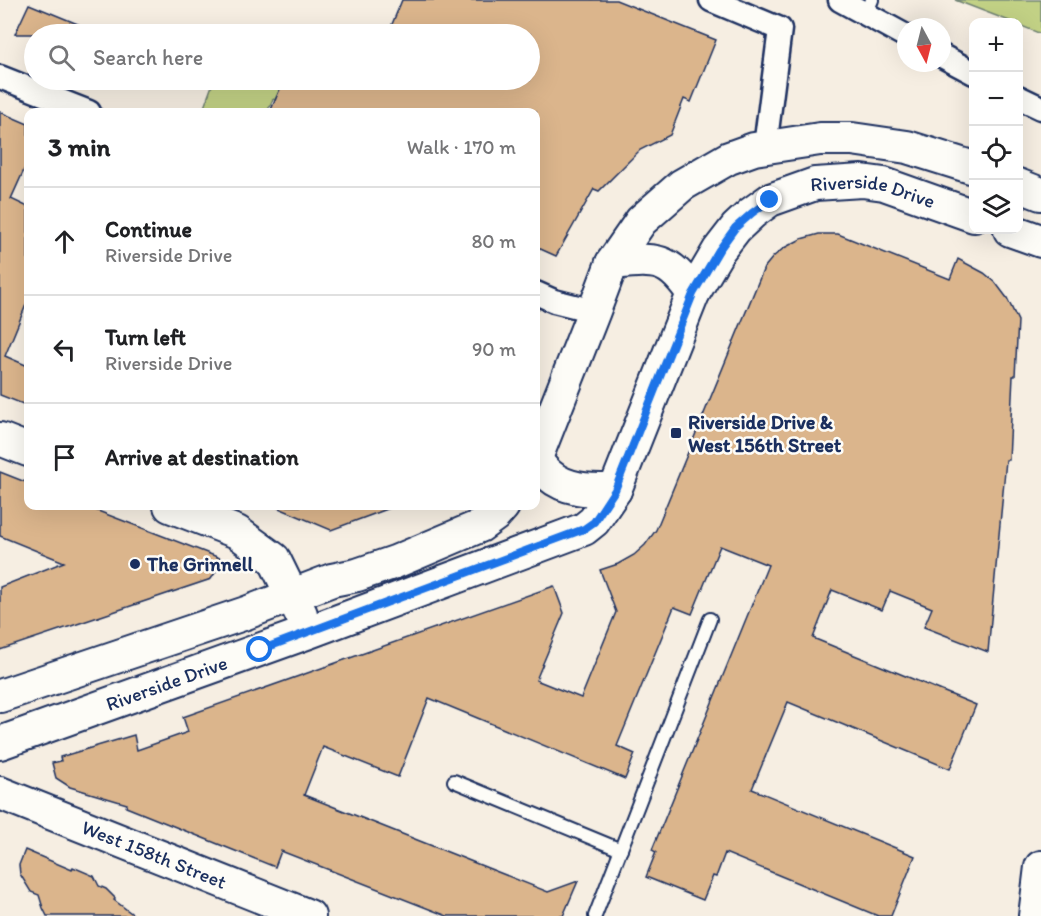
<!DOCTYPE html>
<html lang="en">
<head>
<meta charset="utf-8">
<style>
	body { margin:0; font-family:Itim,sans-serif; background:#f2f2f2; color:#202124 }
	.controls { position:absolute; right:18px; top:18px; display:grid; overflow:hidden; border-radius:12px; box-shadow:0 6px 24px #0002 }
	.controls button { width:54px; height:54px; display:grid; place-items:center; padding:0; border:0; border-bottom:2px solid #e0e0e0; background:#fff; color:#202124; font:30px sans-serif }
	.compass { position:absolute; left:897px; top:18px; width:54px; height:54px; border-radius:50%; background:#fff; box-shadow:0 6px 24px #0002; rotate:173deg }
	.stop { position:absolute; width:18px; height:18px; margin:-14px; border:4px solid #1a73e8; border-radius:50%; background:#fff }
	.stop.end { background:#1a73e8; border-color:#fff; box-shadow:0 2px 6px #0008 }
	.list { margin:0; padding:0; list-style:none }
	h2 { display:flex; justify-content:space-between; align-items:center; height:78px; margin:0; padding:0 24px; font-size:26px }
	h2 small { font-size:20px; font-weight:400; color:#757577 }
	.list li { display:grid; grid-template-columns:39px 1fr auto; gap:18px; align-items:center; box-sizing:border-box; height:108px; padding:0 24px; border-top:2px solid #e0e0e0 }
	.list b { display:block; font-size:22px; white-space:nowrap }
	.list p { margin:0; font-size:20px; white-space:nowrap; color:#757577 }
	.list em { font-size:20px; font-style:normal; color:#757577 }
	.icon { flex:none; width:33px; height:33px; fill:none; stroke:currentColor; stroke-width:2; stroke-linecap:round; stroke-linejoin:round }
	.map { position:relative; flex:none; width:1041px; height:916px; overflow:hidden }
	.search { position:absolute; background:#fff; box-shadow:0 6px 24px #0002; left:24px; top:24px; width:516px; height:66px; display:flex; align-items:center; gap:15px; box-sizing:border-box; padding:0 21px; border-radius:33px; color:#757577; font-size:22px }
	.panel { position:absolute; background:#fff; box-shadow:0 6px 24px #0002; left:24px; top:108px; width:516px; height:402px; border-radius:12px }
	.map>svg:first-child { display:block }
</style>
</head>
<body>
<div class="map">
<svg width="1041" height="916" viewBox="0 0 1041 916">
	<rect width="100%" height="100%" fill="#f6eee2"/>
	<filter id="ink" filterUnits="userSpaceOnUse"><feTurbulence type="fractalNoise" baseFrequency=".0167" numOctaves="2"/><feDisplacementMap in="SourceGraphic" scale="12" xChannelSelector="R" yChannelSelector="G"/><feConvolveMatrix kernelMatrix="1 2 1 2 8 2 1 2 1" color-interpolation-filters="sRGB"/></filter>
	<g filter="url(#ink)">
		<!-- green -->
		<g fill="#c2d185" stroke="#6e8072" stroke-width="1.5">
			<path d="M955,0H1041V34L1019,25L1018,22H1012Z"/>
			<path d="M214,80H284L275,100L273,99L267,112H208L203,110Z"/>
		</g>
		<!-- building -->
		<g fill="#dbb58c" stroke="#1b2f5e" stroke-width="1.5">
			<path d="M402,0H616L716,40L691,102L684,99L670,135L640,150L599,191L594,189L556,256L536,247V112H270L284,80H530V34H388Z"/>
			<path d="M29,4L102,34H15Z"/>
			<path d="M0,112L28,124V161L11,199L28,207V300L5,356L28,366V406L0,395Z"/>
			<path d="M819,234H838L950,279L958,259L984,273L995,282L1007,298L1018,321L1015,376H1013L1009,460H1006L988,652L924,627L932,608L890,591L882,610L832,590L813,638L976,705L950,769L788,702L752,789L915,856L891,916H878L725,853L716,877L713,876L703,900L646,877L656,852L652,850L768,565L720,546L692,614L674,607L617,746L635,754L625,779L429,698L398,777L323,747L304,795L548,892L578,881L563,916H447L281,851L275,867L126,807L127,804L70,787L56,778L52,763L61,761L60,757L134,735L137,750L188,732L183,717L554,586L564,613L536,680L581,698L616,612L600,570L618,564L634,555L645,545L656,530L764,268L773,257L784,248L801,239Z"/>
			<path d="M0,472L28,483V506H85L220,558L217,570L211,579L0,650V587L64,562L0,536Z"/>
			<path d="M274,506H389L390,508L331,530Z"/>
			<path d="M25,850L72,870L73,867L94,876L99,886L106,889L115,898L114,900L135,916H47L43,908L39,895L31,892L20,874L19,865Z"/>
		</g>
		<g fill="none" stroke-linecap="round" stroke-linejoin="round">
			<!-- lane casing -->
			<g stroke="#1b2f5e" stroke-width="16">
				<g id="lane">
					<path d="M866,14L872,0"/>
					<path d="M454,781L621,850"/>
					<path d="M595,916L710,619"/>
				</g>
			</g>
			<!-- street casing -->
			<g stroke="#1b2f5e" stroke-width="27">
				<g id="street">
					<path d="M711,0L780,29L765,147"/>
					<path d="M840,0L906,36"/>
					<path d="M942,56L974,73"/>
					<path d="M0,77L89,112"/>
					<path d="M1018,97L1041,108"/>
					<path d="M536,293L554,301L594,311"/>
				</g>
			</g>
			<!-- secondary casing -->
			<g stroke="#1b2f5e" stroke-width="36">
				<g id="secondary">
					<path d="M1018,185L1041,194"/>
					<path d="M1010,230L1041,241"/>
					<path d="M612,263C654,259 668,256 693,294"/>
					<path d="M0,439L28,450"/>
					<path d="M536,458L594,311L612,263L641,221L682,185L729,158L754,149L820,139H852L907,147L974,168"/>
					<path d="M536,461C540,465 544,471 549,475C567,491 592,490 615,490"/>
					<path d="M170,506L237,532L274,559L301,614"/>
					<path d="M0,696L246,613L332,580L357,575L395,562L480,526L495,515L503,506"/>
					<path id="s1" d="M0,743L309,632L584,529L594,521L615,490L693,294L719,250L736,228L752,213L770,200L815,184L862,181L884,184L974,216"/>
					<path id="s2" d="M0,793L309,916"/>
					<path d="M1035,916L1041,867"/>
				</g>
			</g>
			<!-- lane -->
			<use href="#lane" stroke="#fdfcf7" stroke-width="12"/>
			<!-- street -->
			<use href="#street" stroke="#fdfcf7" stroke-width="22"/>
			<!-- secondary -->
			<use href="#secondary" stroke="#fdfcf7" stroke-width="32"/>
		</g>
	</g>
	<g fill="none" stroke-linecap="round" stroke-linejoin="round" filter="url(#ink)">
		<!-- route -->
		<path stroke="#1a73e8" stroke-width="8" d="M260,650L584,529L594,522L615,490L693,294L719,250L735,228L752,213L770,200"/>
	</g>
	<!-- markers -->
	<g fill="#1b2f5e" stroke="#fdfcf7" stroke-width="2">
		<rect x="670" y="427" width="12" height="12" rx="3"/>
		<circle cx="135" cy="564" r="6"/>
	</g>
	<g text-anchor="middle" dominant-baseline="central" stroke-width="5" stroke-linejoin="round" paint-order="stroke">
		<!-- street labels -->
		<g font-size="20" fill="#1b2f5e" stroke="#fdfcf7">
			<text stroke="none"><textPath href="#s1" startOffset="1113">Riverside Drive</textPath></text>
			<text stroke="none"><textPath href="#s1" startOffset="177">Riverside Drive</textPath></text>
			<text stroke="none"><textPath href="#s2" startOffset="166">West 158th Street</textPath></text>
		</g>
		<!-- poi labels -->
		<g font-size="20" font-weight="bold" fill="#1b2f5e" stroke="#fdfcf7" text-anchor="start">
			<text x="688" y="422">Riverside Drive &amp;<tspan x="688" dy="23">West 156th Street</tspan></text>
			<text x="147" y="564">The Grinnell</text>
		</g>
	</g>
</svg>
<div class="controls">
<button>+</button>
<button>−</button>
<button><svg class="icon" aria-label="locate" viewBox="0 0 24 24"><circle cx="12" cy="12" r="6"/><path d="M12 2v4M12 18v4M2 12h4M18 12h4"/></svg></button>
<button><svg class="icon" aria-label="layers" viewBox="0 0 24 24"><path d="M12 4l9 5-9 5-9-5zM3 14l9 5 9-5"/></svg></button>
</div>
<svg class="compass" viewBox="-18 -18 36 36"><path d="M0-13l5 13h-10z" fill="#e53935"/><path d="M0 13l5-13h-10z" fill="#757577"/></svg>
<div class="stop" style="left:260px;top:650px"></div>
<div class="stop end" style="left:770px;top:200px"></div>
<div class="search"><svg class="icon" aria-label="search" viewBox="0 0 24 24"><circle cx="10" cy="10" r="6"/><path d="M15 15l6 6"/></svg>Search here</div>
<section class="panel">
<h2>3 min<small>Walk · 170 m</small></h2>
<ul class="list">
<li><svg class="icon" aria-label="ahead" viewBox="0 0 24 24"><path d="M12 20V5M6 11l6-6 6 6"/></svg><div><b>Continue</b><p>Riverside Drive</p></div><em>80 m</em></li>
<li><svg class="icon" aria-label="left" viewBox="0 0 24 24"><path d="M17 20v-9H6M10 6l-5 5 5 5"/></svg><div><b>Turn left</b><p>Riverside Drive</p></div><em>90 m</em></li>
<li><svg class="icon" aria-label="arrive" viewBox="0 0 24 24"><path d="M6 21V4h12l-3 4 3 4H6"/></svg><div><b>Arrive at destination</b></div></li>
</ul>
</section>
</div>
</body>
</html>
